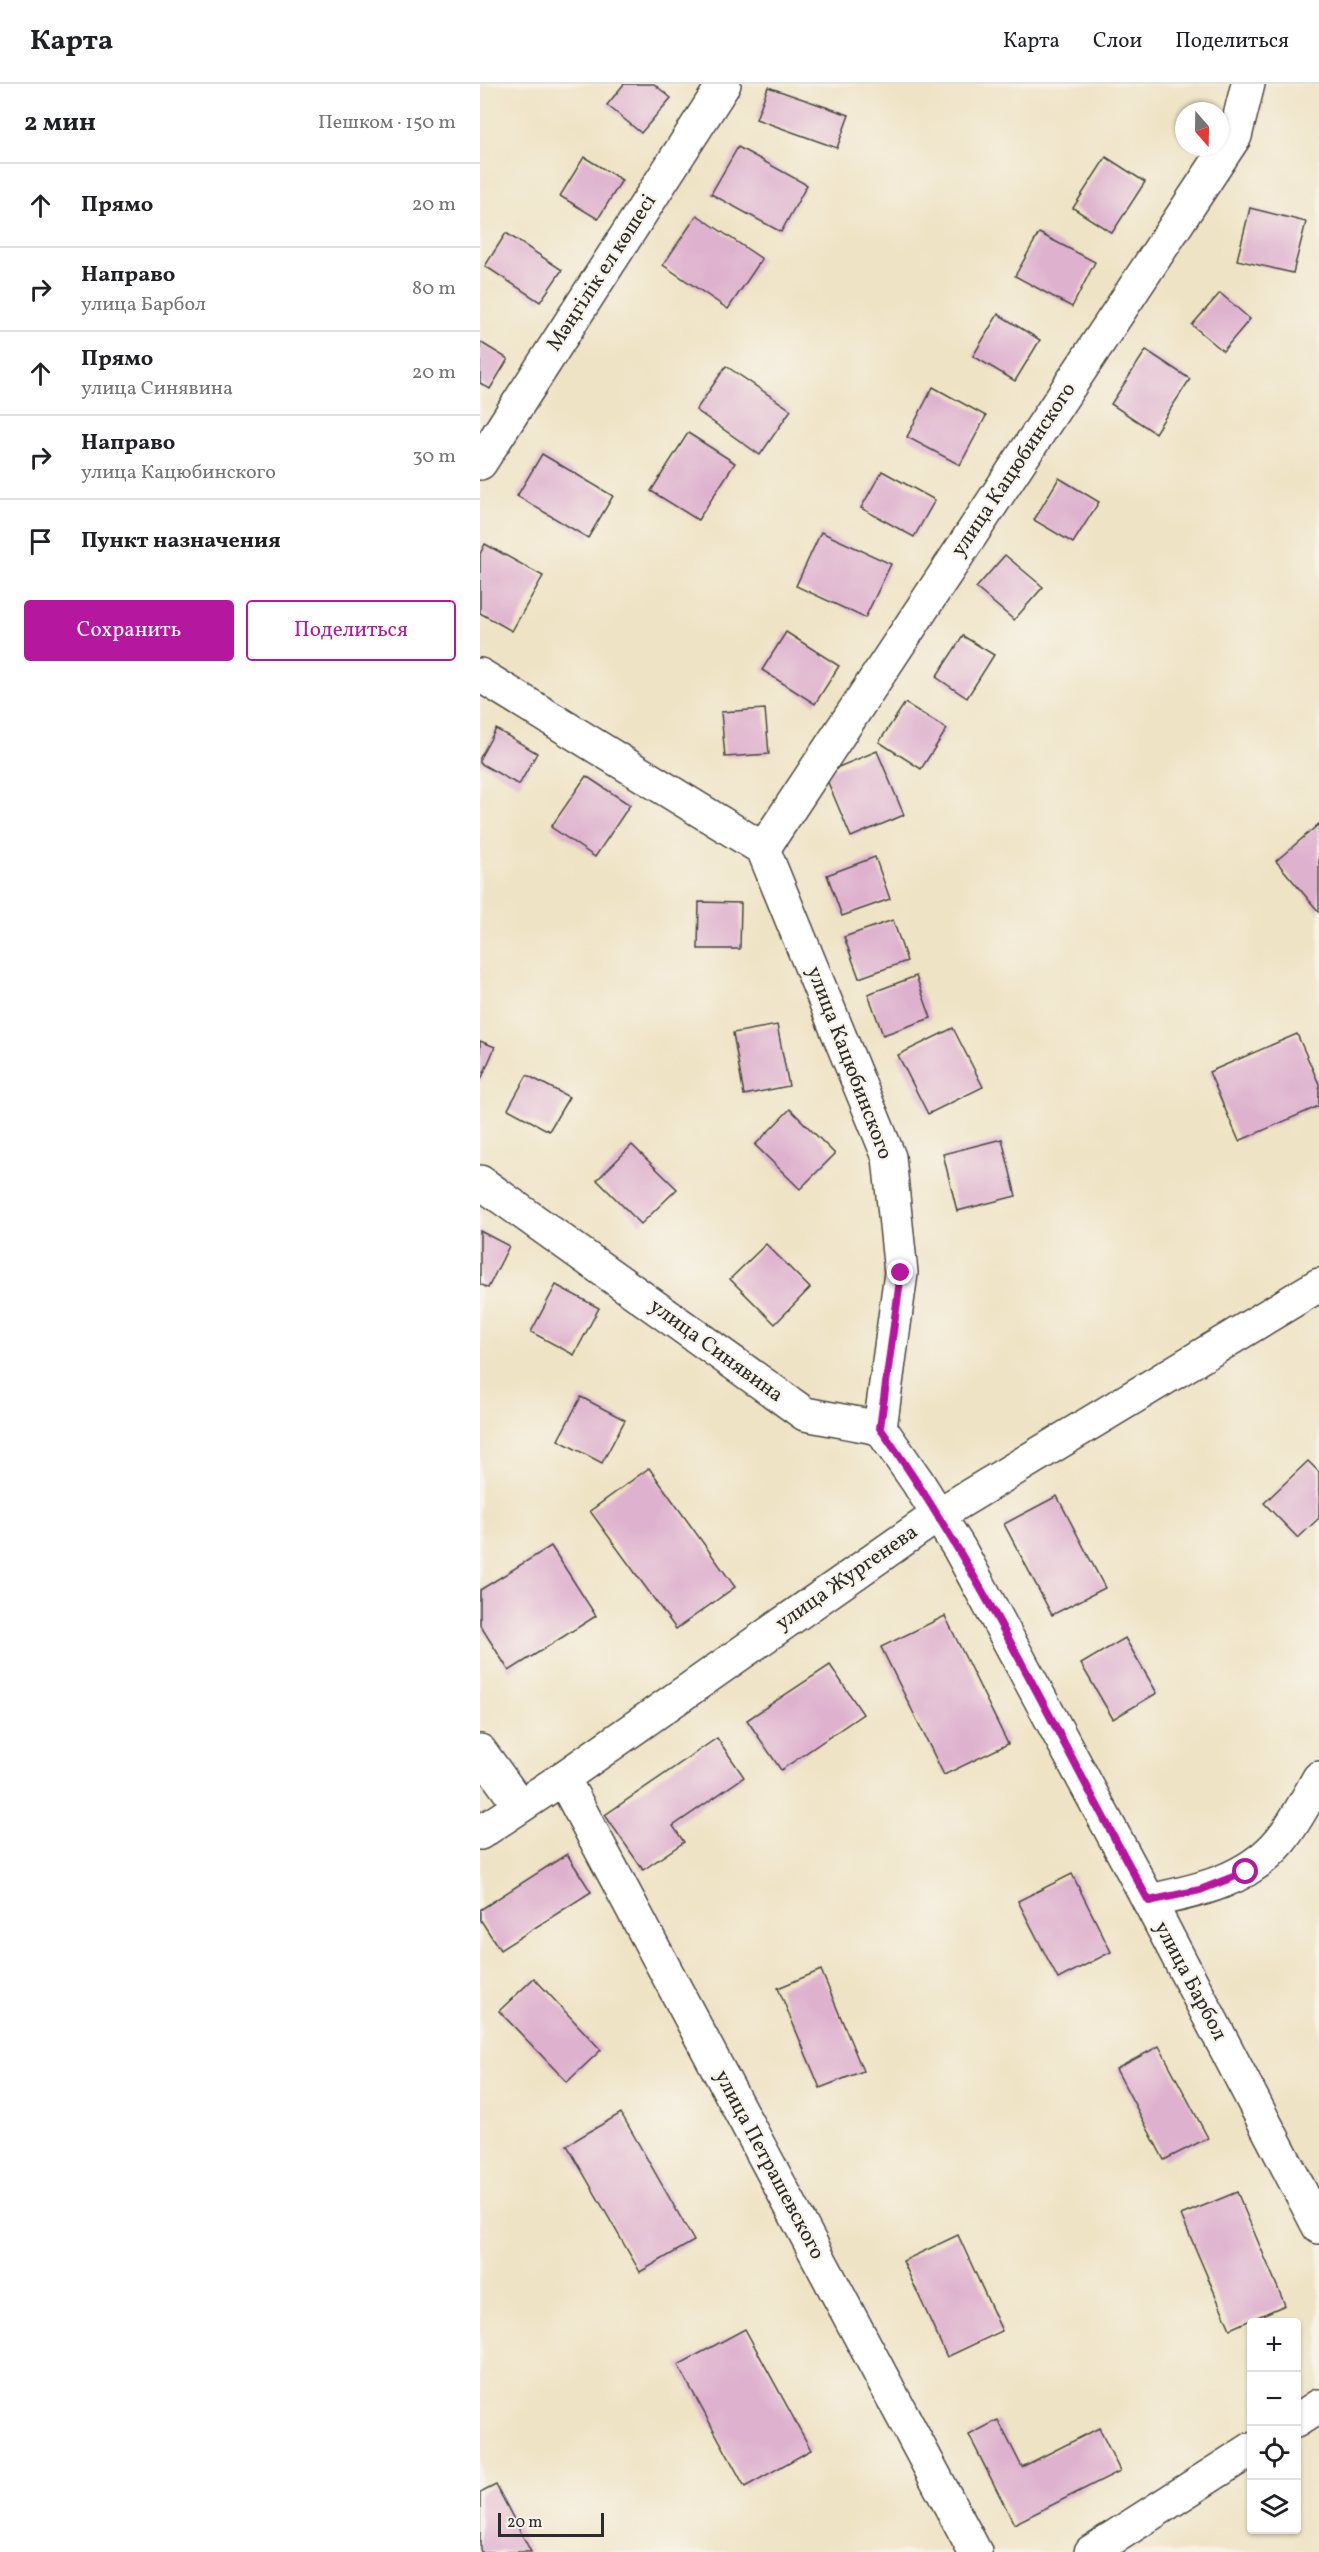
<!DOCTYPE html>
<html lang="ru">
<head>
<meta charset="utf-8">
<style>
	body { margin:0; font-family:Vollkorn,serif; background:#f2f2f2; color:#202124 }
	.controls { position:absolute; right:18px; bottom:18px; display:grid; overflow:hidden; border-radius:6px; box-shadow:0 2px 4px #0004 }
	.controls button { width:54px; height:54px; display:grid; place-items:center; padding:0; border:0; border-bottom:2px solid #e0e0e0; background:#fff; color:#202124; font:30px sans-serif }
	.compass { position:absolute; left:695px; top:18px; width:54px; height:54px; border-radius:50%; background:#fff; box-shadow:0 2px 4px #0004; rotate:160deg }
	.scale { position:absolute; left:18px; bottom:15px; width:106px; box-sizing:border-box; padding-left:6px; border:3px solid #2b2b2b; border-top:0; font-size:16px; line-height:21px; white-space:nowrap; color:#2b2b2b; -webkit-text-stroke:4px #f7f3e8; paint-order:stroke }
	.stop { position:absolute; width:18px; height:18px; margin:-14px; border:4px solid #b5179e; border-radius:50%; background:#fff }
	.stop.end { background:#b5179e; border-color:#fff; box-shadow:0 2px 6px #0008 }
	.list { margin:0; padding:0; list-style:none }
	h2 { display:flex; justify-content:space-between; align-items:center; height:78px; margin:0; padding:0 24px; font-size:26px }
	h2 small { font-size:20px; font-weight:400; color:#757577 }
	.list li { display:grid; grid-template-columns:39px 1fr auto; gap:18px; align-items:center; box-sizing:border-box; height:84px; padding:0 24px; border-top:2px solid #e0e0e0 }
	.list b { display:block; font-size:22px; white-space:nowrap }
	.list p { margin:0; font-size:20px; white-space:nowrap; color:#757577 }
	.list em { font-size:20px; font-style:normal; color:#757577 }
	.actions { display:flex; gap:12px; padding:18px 24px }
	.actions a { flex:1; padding:14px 0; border:2px solid #b5179e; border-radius:6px; text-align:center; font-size:21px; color:#b5179e }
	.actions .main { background:#b5179e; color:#fff }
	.icon { flex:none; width:33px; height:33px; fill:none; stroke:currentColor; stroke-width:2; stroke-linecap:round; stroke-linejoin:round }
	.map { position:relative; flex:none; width:839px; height:2468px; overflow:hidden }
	header { display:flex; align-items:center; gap:36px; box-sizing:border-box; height:84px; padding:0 30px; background:#fff; border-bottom:2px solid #e0e0e0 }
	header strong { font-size:28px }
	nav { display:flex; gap:33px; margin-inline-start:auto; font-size:21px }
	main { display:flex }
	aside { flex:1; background:#fff }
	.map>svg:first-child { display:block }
</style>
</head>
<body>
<header>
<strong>Карта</strong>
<nav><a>Карта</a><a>Слои</a><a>Поделиться</a></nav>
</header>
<main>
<aside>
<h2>2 мин<small>Пешком · 150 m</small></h2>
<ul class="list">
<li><svg class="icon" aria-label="ahead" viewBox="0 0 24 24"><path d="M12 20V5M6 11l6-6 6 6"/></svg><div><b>Прямо</b></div><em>20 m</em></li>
<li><svg class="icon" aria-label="right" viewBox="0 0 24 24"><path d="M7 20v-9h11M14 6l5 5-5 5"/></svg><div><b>Направо</b><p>улица Барбол</p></div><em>80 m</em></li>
<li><svg class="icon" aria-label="ahead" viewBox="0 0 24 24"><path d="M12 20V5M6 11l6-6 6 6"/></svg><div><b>Прямо</b><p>улица Синявина</p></div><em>20 m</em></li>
<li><svg class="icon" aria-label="right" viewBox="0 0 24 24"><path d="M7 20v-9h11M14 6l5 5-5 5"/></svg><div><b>Направо</b><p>улица Кацюбинского</p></div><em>30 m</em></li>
<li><svg class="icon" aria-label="arrive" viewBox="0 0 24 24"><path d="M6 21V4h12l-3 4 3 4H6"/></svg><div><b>Пункт назначения</b></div></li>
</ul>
<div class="actions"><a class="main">Сохранить</a><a>Поделиться</a></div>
</aside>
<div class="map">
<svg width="839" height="2468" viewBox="0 0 839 2468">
	<rect width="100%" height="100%" fill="#f7f3e8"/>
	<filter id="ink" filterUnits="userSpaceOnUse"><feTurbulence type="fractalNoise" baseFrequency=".0167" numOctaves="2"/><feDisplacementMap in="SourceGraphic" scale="12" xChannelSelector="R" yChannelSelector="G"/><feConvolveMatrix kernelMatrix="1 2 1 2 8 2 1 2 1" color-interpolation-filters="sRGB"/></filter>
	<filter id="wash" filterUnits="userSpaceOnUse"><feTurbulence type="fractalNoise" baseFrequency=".008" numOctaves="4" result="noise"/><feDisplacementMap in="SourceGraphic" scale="24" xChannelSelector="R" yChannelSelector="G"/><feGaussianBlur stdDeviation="1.35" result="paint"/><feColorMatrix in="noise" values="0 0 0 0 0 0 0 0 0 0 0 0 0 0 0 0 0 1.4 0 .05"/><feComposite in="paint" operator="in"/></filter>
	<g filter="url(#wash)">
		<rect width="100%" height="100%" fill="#efe3c5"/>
		<g id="blocks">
			<!-- building -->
			<g fill="#deb1ce">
				<path d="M144,0H174L191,14L161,49L127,21Z"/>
				<path d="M288,3L369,31L357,64L276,35Z"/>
				<path d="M258,63L327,101L301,148L231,110Z"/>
				<path d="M104,73L142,96L118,135L80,112Z"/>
				<path d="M626,73L665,98L632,149L593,124Z"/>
				<path d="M770,124L826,138L813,189L757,176Z"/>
				<path d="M217,131L282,175L248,225L183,181Z"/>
				<path d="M26,149L82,186L60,218L5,182Z"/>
				<path d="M559,149L615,178L592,223L535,192Z"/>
				<path d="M740,209L770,235L743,267L712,241Z"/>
				<path d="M518,230L560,256L535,297L493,272Z"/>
				<path d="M0,258L28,275L10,305L0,299Z"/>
				<path d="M666,266L710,295L675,349L631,320Z"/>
				<path d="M246,282L311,326L280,371L216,326Z"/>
				<path d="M453,303L506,332L480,381L427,353Z"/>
				<path d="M208,349L255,379L218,436L171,407Z"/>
				<path d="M62,370L133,412L108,454L37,412Z"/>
				<path d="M402,387L455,416L434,453L381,424Z"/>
				<path d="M579,394L619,418L593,459L554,436Z"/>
				<path d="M341,448L411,480L385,534L316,502Z"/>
				<path d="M5,460L63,492L32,547L0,529V470Z"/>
				<path d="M525,471L563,503L534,536L496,504Z"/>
				<path d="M306,548L359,582L335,620L282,586Z"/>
				<path d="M483,552L514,571L487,614L456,593Z"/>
				<path d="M425,619L467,645L441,685L399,658Z"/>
				<path d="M285,625L289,670L245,673L241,628Z"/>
				<path d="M16,645L57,669L39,701L0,679V674Z"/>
				<path d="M397,667L424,731L371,753L344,689Z"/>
				<path d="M106,692L150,721L115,773L71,743Z"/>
				<path d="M839,740V828L796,777Z"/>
				<path d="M395,773L410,815L362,832L347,791Z"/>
				<path d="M219,818L261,819L260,865H218Z"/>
				<path d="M413,836L427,877L379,894L364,853Z"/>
				<path d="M436,892L451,934L403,951L388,910Z"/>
				<path d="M297,941L309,1002L264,1011L253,949Z"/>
				<path d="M473,944L503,1003L448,1030L418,971Z"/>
				<path d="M817,950L839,1000V1022L759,1057L729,988Z"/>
				<path d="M0,957L15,963L0,998Z"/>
				<path d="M47,991L89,1013L69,1047L28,1025Z"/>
				<path d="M310,1025L355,1070L320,1105L275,1061Z"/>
				<path d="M522,1055L536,1112L477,1127L463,1070Z"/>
				<path d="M152,1061L197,1105L161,1140L117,1096Z"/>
				<path d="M0,1147L29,1162L8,1204L0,1200Z"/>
				<path d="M286,1160L330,1204L295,1240L250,1195Z"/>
				<path d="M76,1201L119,1224L94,1271L51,1248Z"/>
				<path d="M101,1313L145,1336L122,1379L78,1356Z"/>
				<path d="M828,1377L839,1388V1434L818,1454L784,1419Z"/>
				<path d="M169,1384L255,1503L196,1545L110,1427Z"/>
				<path d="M577,1412L625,1504L572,1531L524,1440Z"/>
				<path d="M71,1462L116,1532L29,1587L0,1541V1506Z"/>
				<path d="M465,1532L528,1660L464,1691L401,1563Z"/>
				<path d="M645,1554L677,1609L633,1635L601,1580Z"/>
				<path d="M350,1581L383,1630L301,1686L267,1636Z"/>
				<path d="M237,1654L264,1693L193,1742L204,1758L163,1786L125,1731Z"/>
				<path d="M87,1770L111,1808L20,1866L0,1835V1826Z"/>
				<path d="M592,1790L631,1868L578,1895L538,1817Z"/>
				<path d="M341,1886L383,1987L340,2004L298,1904Z"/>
				<path d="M54,1894L121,1966L87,1998L19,1927Z"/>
				<path d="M679,1962L728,2054L684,2076L636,1985Z"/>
				<path d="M141,2029L214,2157L160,2188L87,2061Z"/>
				<path d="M757,2108L805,2221L750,2245L701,2131Z"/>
				<path d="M478,2151L522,2247L467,2273L423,2177Z"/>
				<path d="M265,2245L331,2366L265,2403L198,2281Z"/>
				<path d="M518,2336L542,2383L619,2344L640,2387L534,2440L489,2351Z"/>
				<path d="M16,2401L51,2468H1L0,2465V2409Z"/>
			</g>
		</g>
	</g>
	<g filter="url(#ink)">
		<use href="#blocks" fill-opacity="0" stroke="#484742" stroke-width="1.5"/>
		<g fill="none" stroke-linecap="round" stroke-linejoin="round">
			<!-- street casing -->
			<g stroke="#484742" stroke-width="36">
				<g id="street">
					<path d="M0,379L244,0"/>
					<path d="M0,591L283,765L409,1073L421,1189L400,1344"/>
					<path d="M283,765L755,52L768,0"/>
					<path d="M0,1098L325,1330L400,1344L437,1397L479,1464L669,1817L839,2143"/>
					<path d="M0,1667L40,1722"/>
					<path d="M83,1694L495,2468"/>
					<path d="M0,1749L83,1694L458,1431L839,1201"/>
					<path d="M669,1817C717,1807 767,1797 800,1757C815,1739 827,1715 839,1694"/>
					<path d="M816,2337L839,2322"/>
					<path d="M611,2468L772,2365"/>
				</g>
			</g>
			<!-- street -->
			<use href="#street" stroke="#fff" stroke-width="33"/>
		</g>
	</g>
	<g fill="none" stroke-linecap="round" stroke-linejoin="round" filter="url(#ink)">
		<!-- route -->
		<path stroke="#b5179e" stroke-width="8" d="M421,1189L400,1344C505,1492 580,1659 669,1817L720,1806L766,1788"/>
	</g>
	<g text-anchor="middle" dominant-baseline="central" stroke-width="4.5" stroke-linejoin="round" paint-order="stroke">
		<!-- street labels -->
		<g font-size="21" fill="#2b2b2b" stroke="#f7f3e8">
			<text transform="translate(122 189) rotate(-57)">Мәңгілік ел көшесі</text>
			<text transform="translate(534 386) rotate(-56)">улица Кацюбинского</text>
			<text transform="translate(369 979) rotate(69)">улица Кацюбинского</text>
			<text transform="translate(236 1267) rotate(36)">улица Синявина</text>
			<text transform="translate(367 1494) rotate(-35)">улица Жургенева</text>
			<text transform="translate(710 1897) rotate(62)">улица Барбол</text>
			<text transform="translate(289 2081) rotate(62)">улица Петрашевского</text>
		</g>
	</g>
</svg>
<div class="controls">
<button>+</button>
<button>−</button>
<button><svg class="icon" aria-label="locate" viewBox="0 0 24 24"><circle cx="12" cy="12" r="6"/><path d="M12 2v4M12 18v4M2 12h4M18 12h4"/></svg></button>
<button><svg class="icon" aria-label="layers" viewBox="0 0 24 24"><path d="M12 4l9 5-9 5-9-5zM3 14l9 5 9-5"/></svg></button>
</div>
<svg class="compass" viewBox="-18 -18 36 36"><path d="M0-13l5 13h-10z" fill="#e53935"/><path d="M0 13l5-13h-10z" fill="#757577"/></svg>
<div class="scale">20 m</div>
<div class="stop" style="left:766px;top:1788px"></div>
<div class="stop end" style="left:421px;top:1189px"></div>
</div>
</main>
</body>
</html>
